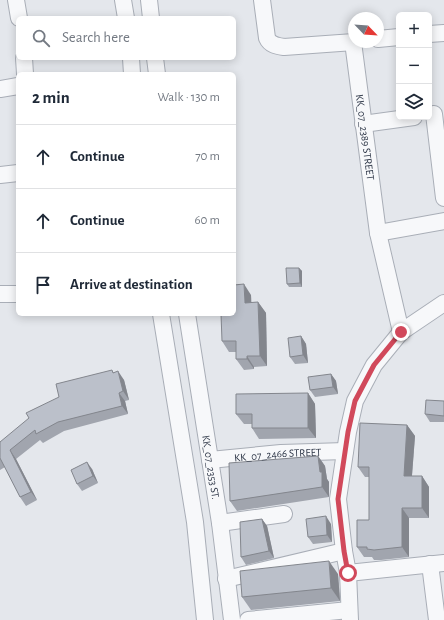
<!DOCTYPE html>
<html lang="en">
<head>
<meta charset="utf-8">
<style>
	body { margin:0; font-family:"Alegreya Sans",sans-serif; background:#f2f2f3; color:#1f2937 }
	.controls { position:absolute; right:12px; top:12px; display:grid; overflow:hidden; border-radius:6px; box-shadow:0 2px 10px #0003 }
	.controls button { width:36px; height:36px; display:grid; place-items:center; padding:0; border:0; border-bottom:1px solid #e0e1e3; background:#fff; color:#1f2937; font:20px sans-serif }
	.compass { position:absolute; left:348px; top:12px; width:36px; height:36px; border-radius:50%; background:#fff; box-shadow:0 2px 10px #0003; rotate:115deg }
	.stop { position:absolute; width:12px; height:12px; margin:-9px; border:3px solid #d1495b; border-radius:50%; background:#fff }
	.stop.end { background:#d1495b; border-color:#fff; box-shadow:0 1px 4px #0008 }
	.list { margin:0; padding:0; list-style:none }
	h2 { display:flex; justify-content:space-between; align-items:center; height:52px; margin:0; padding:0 16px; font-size:17px }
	h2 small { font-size:13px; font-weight:400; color:#747a83 }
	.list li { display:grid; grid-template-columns:26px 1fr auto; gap:12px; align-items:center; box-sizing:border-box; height:64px; padding:0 16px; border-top:1px solid #e0e1e3 }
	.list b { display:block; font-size:15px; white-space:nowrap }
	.list em { font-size:13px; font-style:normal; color:#747a83 }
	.icon { flex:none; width:22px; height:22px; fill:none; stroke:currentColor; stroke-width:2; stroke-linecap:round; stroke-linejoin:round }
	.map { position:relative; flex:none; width:444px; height:620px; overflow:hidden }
	.search { position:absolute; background:#fff; box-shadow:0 2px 10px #0003; left:16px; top:16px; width:220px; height:44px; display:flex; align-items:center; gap:10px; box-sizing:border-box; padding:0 14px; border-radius:6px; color:#747a83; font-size:15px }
	.panel { position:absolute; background:#fff; box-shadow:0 2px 10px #0003; left:16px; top:72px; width:220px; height:244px; border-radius:6px }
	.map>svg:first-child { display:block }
</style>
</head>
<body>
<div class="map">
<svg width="444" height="620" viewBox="0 0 444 620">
	<rect width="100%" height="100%" fill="#e4e7ec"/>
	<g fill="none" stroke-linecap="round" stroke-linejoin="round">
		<!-- minor casing -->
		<g stroke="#a9aeb7" stroke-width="18">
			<g id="minor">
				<path d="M16,0L19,18"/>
				<path d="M123,0L126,18"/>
				<path d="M149,0L151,18"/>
				<path d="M262,0L267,38C270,45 277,46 284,47L354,42"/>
				<path d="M429,34L444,33"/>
				<path d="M378,39L399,37"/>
				<path id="s1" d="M353,42L378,233L401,332"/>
				<path d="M24,58L25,74"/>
				<path d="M131,58L132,74"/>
				<path d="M155,58L157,74"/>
				<path d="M0,89L18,86"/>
				<path d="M434,114L444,198"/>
				<path d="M363,124L414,117"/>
				<path d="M0,175L18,173"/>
				<path d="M378,233L444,221"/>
				<path d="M0,294H18"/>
				<path d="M161,314L195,522L205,620"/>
				<path id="s2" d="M187,314L220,523L232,620"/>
				<path id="s3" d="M210,460L281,453L345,451"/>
				<path d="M220,523L284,514"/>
				<path d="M430,564L437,620"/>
				<path d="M348,573L444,563"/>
				<path d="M226,579L344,551"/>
				<path d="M248,620L349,610"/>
				<path d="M350,620L348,573L344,551L338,499L348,432L355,401L374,365L401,332L444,303"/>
			</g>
		</g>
		<!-- minor -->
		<use href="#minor" stroke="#f7f8fa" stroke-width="16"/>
	</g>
	<!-- wall -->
	<g fill="#a1a5ae">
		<path d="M299,268L302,271V287H289L287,284Z"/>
		<path d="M251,295V303L258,302L266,313L267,366L254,367V369L244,370L236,359V352H229L222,341Z"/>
		<path d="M301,336L306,344L308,363L295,364L290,357Z"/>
		<path d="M114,372L124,380L129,400L125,401L128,414L64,431L43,443L40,440L16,459L37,500L26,506L20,497L5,467L0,470V442Z"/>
		<path d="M331,374L336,381L338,394L315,397L310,390Z"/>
		<path d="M308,393L315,404L316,438L259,439L252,428V424H244L236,414Z"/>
		<path d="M444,401V422H430L425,414Z"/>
		<path d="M407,425L415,436L412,476H422L429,487V518H409V557L381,560H374L372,557H364L357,547L369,520V477H365L358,467Z"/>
		<path d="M318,456L325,466L327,479L329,482V497L237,511L230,501Z"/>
		<path d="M92,469L98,483L82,491L77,484Z"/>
		<path d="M262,519L267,526L274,558L246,565L241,557Z"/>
		<path d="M331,524L332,542L313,544L308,537Z"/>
		<path d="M338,574L340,601L251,610L242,597Z"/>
	</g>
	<!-- shaded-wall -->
	<g fill="#83868d">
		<path d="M299,268L302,271V287L300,283Z"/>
		<path d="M244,284L251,295L252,313L245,303Z"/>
		<path d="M258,302L266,313L267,366L260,356Z"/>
		<path d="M301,336L306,344L308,363L303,355Z"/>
		<path d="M247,356L254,367V369L247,359Z"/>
		<path d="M118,371L124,380L129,400L123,391Z"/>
		<path d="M331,374L336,381L338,394L333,387Z"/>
		<path d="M119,393L125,401L128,414L122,406Z"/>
		<path d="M308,393L315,404L316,438L308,428Z"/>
		<path d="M407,425L415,436L411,487L404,476Z"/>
		<path d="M10,450L16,459L37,500L31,492Z"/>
		<path d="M318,456L325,466L327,479L329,482V497L322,487Z"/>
		<path d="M87,462L92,469L98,483L93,476Z"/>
		<path d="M422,476L429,487V518L422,508Z"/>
		<path d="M402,508L409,518V557L402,547Z"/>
		<path d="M326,516L331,524L332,542L327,535Z"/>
		<path d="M262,519L267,526L274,558L269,551Z"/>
		<path d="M329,561L338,574L340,601L331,588Z"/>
	</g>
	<!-- building -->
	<g fill="#bbc0ca" stroke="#83868d">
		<path d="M286,268H299L300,283L287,284Z"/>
		<path d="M244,284L245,303L258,302L260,356H247V359H236V341H222L221,314H234V285Z"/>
		<path d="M301,336L303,355L290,357L288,338Z"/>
		<path d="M112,370L113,373L118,371L123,391L119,393L122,406L58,422L36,434L35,430L10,450L31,492L20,497L0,458V442L29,418L26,413L59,397L56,384Z"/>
		<path d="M331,374L333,387L310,390L308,377Z"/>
		<path d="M308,393V428H252V414H236V394Z"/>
		<path d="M426,400L444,401V416L425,414Z"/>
		<path d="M360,423L407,425L404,476H422V508H402V547L374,550L367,549V547H357V520H369V467H358Z"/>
		<path d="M318,456L320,472H322V487L230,501L229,463Z"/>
		<path d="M87,462L93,476L77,484L71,470Z"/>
		<path d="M326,516L327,535L308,537L306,519Z"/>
		<path d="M262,519L269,551L241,557L240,522Z"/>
		<path d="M329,561L331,588L242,597L240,571Z"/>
	</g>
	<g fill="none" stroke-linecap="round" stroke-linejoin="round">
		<!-- route -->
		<path stroke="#d1495b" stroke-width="5" d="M348,573L344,551L338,499L348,432L355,401L374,365L401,332"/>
	</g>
	<g text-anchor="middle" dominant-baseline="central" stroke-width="4" stroke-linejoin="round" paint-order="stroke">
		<!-- street labels -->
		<g font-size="11" fill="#2b3445" stroke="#f4f6f9">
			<text stroke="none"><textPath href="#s1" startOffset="96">KK_07_2389 STREET</textPath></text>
			<text stroke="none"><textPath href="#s3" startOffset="68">KK_07_2466 STREET</textPath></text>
			<text stroke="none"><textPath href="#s2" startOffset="155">KK_07_2353 ST.</textPath></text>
		</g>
	</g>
</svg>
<div class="controls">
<button>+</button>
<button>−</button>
<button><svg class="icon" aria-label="layers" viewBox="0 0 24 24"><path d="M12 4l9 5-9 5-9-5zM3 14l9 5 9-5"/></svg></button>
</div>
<svg class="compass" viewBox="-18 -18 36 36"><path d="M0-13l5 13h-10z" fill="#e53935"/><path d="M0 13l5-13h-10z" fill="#747a83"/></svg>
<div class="stop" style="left:348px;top:573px"></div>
<div class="stop end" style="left:401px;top:332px"></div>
<div class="search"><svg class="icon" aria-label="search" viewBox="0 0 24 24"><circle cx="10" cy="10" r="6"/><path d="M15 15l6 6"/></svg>Search here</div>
<section class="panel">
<h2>2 min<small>Walk · 130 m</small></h2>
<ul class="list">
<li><svg class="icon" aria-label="ahead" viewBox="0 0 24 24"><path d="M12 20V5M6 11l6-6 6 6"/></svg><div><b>Continue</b></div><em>70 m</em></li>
<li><svg class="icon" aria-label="ahead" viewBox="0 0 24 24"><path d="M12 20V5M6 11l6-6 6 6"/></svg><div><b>Continue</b></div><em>60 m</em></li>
<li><svg class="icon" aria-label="arrive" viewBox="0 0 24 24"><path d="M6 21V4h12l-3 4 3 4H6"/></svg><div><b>Arrive at destination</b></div></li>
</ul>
</section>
</div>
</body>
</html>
